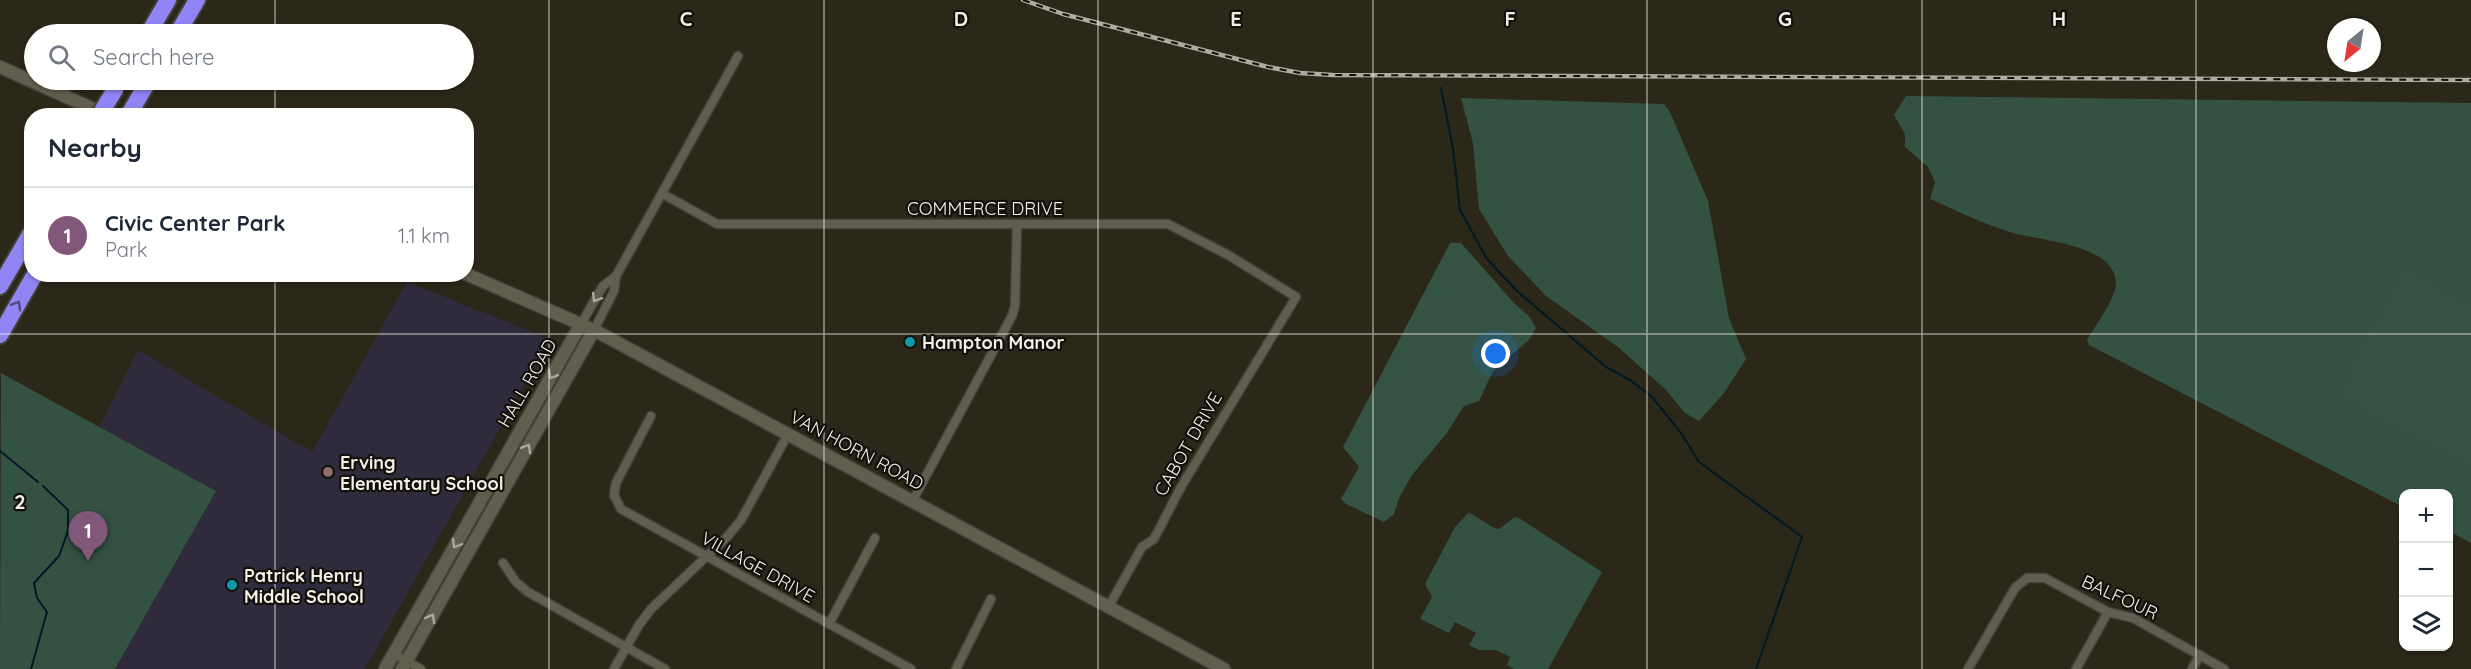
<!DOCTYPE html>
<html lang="en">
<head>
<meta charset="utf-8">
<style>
	body { margin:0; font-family:Quicksand,sans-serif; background:#f2f2f3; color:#1f2937 }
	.controls { position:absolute; right:18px; bottom:18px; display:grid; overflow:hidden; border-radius:12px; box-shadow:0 2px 4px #0004 }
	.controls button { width:54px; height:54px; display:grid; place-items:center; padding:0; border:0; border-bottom:2px solid #e0e1e3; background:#fff; color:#1f2937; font:30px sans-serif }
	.compass { position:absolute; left:2327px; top:18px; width:54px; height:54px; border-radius:50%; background:#fff; box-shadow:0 2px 4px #0004; rotate:210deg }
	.you { position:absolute; left:1496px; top:354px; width:21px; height:21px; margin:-15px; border:4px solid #fff; border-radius:50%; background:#1a73e8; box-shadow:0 0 0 9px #1a73e833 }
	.badge { display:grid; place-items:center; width:39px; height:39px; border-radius:50%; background:#81577a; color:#fff; font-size:20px; font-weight:700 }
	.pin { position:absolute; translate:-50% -50px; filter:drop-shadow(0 2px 3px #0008) }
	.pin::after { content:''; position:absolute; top:32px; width:21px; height:18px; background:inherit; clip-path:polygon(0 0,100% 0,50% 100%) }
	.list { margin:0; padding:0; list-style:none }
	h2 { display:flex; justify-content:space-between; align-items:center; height:78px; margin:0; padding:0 24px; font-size:26px }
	h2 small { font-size:20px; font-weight:400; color:#747a83 }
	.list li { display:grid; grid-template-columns:39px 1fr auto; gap:18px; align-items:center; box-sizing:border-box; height:96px; padding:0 24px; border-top:2px solid #e0e1e3 }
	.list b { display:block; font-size:22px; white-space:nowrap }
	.list p { margin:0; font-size:20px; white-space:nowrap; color:#747a83 }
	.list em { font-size:20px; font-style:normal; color:#747a83 }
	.icon { flex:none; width:33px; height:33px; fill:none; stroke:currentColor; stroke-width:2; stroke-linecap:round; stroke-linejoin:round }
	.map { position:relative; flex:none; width:2471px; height:669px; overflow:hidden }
	.search { position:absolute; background:#fff; box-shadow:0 2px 4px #0004; left:24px; top:24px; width:450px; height:66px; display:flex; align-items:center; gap:15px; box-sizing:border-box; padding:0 21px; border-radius:33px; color:#747a83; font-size:22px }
	.panel { position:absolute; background:#fff; box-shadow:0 2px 4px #0004; left:24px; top:108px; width:450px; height:174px; border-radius:24px }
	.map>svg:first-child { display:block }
</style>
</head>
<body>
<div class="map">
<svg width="2471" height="669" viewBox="0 0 2471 669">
	<rect width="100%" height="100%" fill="#2b2719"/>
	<!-- education -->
	<path fill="#2f2b3c" d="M407,282L550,339L365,669H115L216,491L99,427L138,350L312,452Z"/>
	<!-- green -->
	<g fill="#345242">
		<path d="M1906,96L2471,103V543L2449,531L2448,494H2404L2403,507L2089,345L2087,340C2095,326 2116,298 2116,283C2115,243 2037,241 2010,232C1983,224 1956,210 1930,199L1935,182L1928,167L1905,147V134L1894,115Z"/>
		<path d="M1461,98L1664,104L1670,112L1708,201L1729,318L1746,359L1724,393L1699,421L1685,413L1666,390L1618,347L1546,296L1508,256L1479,209L1473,143Z"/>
		<path d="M1,373L216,491L115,669H0Z"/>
		<path d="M1470,513L1494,528L1499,529L1515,517L1519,518L1602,572L1548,669H1514L1507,665L1510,657L1496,650H1479L1469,645L1476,633L1455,622L1449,633L1420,619L1432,597L1425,584L1455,527L1467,514Z"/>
	</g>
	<!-- forest -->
	<g fill="#355343">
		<path d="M1450,243H1461L1514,303L1529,316L1536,328L1529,340L1493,371L1479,401L1464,406L1447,433L1412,475L1399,498L1394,514L1384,522L1346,504L1341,499L1359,467L1343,447Z"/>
		<path d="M2405,269L2471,305V467L2341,398L2351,367Z"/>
	</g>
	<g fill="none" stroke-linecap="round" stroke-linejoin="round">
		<!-- stream -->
		<g stroke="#001926" stroke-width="2">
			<path d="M1441,88L1453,149L1460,210L1487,259L1517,291L1606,367L1630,380L1652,397L1681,433L1699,462L1802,537L1756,669"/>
			<path d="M0,451L38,482"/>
			<path d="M31,669L47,612L37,598L34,583L59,556L68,531V510L43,486"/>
		</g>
		<!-- street casing -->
		<g stroke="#444136" stroke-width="11">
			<g id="street">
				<path d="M663,194L717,224H1168L1230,256L1296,297L1181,487L1154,539L1142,547L1109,606"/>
				<path d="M581,324L603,286L616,276L738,56"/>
				<path d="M594,330L614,291L616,276"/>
				<path d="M651,416L616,483L614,495L621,509L911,669"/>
				<path d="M913,500L1012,316L1015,306L1017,225"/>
				<path d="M503,563L516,582L528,592L665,669"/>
				<path d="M829,624L875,538"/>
				<path d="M394,654L421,669"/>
				<path d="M614,669L639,625L651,609L727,537L741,520L788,434"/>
				<path d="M956,669L991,599"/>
				<path d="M1968,669L2015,588L2027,578H2045L2108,612L2133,618L2224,669"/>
				<path d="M2076,669L2108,612"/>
				<path d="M2192,669L2200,655"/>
			</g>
		</g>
		<!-- secondary casing -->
		<g stroke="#444136" stroke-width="15">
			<g id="secondary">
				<path d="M0,67L109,116"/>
				<path d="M466,274L594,330L1224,669"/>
				<path d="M385,669L581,324"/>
				<path d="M402,669L594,330"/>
			</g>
		</g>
		<!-- highway casing -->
		<g stroke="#444136" stroke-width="20">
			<g id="highway">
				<path d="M148,34L168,0"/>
				<path d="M177,34L197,0"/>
				<path d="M128,116L149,80"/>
				<path d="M0,286L32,231"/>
				<path d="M0,335L35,274"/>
			</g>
		</g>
		<!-- street -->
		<use href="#street" stroke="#625e4f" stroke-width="8"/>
		<!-- secondary -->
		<use href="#secondary" stroke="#625e4f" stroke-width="12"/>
		<!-- highway -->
		<use href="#highway" stroke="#9185f5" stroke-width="16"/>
		<!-- rail casing -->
		<g stroke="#aeaba0" stroke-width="4.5">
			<path id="rail" d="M1023,0L1063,14L1268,67L1300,73L1333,75L2471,80"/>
		</g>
		<!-- rail -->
		<use href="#rail" stroke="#11100a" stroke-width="2" stroke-dasharray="7" stroke-linecap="butt"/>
		<!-- highway-bridge casing -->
		<g stroke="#444136" stroke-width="20" stroke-linecap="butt">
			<path id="highway-bridge" d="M99,116L116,88"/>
		</g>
		<!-- highway-bridge -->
		<use href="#highway-bridge" stroke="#9185f5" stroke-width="16"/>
	</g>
	<!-- one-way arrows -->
	<defs><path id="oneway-chevron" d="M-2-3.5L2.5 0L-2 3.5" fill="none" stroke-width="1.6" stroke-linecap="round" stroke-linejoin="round" transform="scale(1.5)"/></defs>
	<g stroke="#aaa79b">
		<use href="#oneway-chevron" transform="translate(596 298) rotate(121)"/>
		<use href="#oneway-chevron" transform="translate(552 375) rotate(120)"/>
		<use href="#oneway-chevron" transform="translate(527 448) rotate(-60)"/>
		<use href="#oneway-chevron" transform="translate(456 544) rotate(120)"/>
		<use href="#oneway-chevron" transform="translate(431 618) rotate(-61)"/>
	</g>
	<use stroke="#514a80" href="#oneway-chevron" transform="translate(17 305) rotate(-60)"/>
	<!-- grid -->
	<path fill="none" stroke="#f3f0e7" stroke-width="1.5" stroke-opacity="0.55" d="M275,0V34M549,0V669M824,0V669M1098,0V669M1373,0V669M1647,0V669M1922,0V669M2196,0V669M275,80V116M275,274V669M0,334H2471"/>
	<!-- markers -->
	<g fill="#0f9aa8" stroke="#11100a" stroke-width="2">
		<circle cx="910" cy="342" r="6"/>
		<circle cx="232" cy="585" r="6"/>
	</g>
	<circle fill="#8d6e63" stroke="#11100a" stroke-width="2" cx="328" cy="472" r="6"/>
	<g text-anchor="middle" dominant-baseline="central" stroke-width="4.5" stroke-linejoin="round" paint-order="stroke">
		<!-- street labels -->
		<g font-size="18" fill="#f3f0e7" stroke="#11100a">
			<text x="985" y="208">COMMERCE DRIVE</text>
			<text transform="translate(527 383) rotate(-60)">HALL ROAD</text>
			<text transform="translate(1188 444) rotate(-60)">CABOT DRIVE</text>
			<text transform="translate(857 450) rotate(28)">VAN HORN ROAD</text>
			<text transform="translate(758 567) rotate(29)">VILLAGE DRIVE</text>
			<text transform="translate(2120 597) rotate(25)">BALFOUR</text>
		</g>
		<!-- poi labels -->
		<g font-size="18" font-weight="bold" fill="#f3f0e7" stroke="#11100a" text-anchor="start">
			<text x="922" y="342">Hampton Manor</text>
			<text x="340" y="462">Erving<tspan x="340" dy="21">Elementary School</tspan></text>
			<text x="244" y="575">Patrick Henry<tspan x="244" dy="21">Middle School</tspan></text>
		</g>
	</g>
	<g font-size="20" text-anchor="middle" font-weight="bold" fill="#f3f0e7" stroke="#11100a" stroke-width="4.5" stroke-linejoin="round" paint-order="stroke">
		<text x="686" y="26">C</text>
		<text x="961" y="26">D</text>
		<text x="1236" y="26">E</text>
		<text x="1510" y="26">F</text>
		<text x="1785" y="26">G</text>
		<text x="2059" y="26">H</text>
		<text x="20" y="509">2</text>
	</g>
</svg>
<div class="controls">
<button>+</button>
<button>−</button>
<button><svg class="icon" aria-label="layers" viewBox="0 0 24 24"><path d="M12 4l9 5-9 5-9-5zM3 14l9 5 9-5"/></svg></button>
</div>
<svg class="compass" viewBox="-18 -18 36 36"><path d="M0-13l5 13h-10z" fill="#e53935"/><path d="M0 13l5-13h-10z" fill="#747a83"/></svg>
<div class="you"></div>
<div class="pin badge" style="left:88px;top:561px">1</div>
<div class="search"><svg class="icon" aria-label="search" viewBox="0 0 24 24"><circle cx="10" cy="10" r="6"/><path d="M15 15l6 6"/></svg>Search here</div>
<section class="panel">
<h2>Nearby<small></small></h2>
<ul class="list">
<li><span class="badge">1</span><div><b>Civic Center Park</b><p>Park</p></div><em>1.1 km</em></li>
</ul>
</section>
</div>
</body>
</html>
